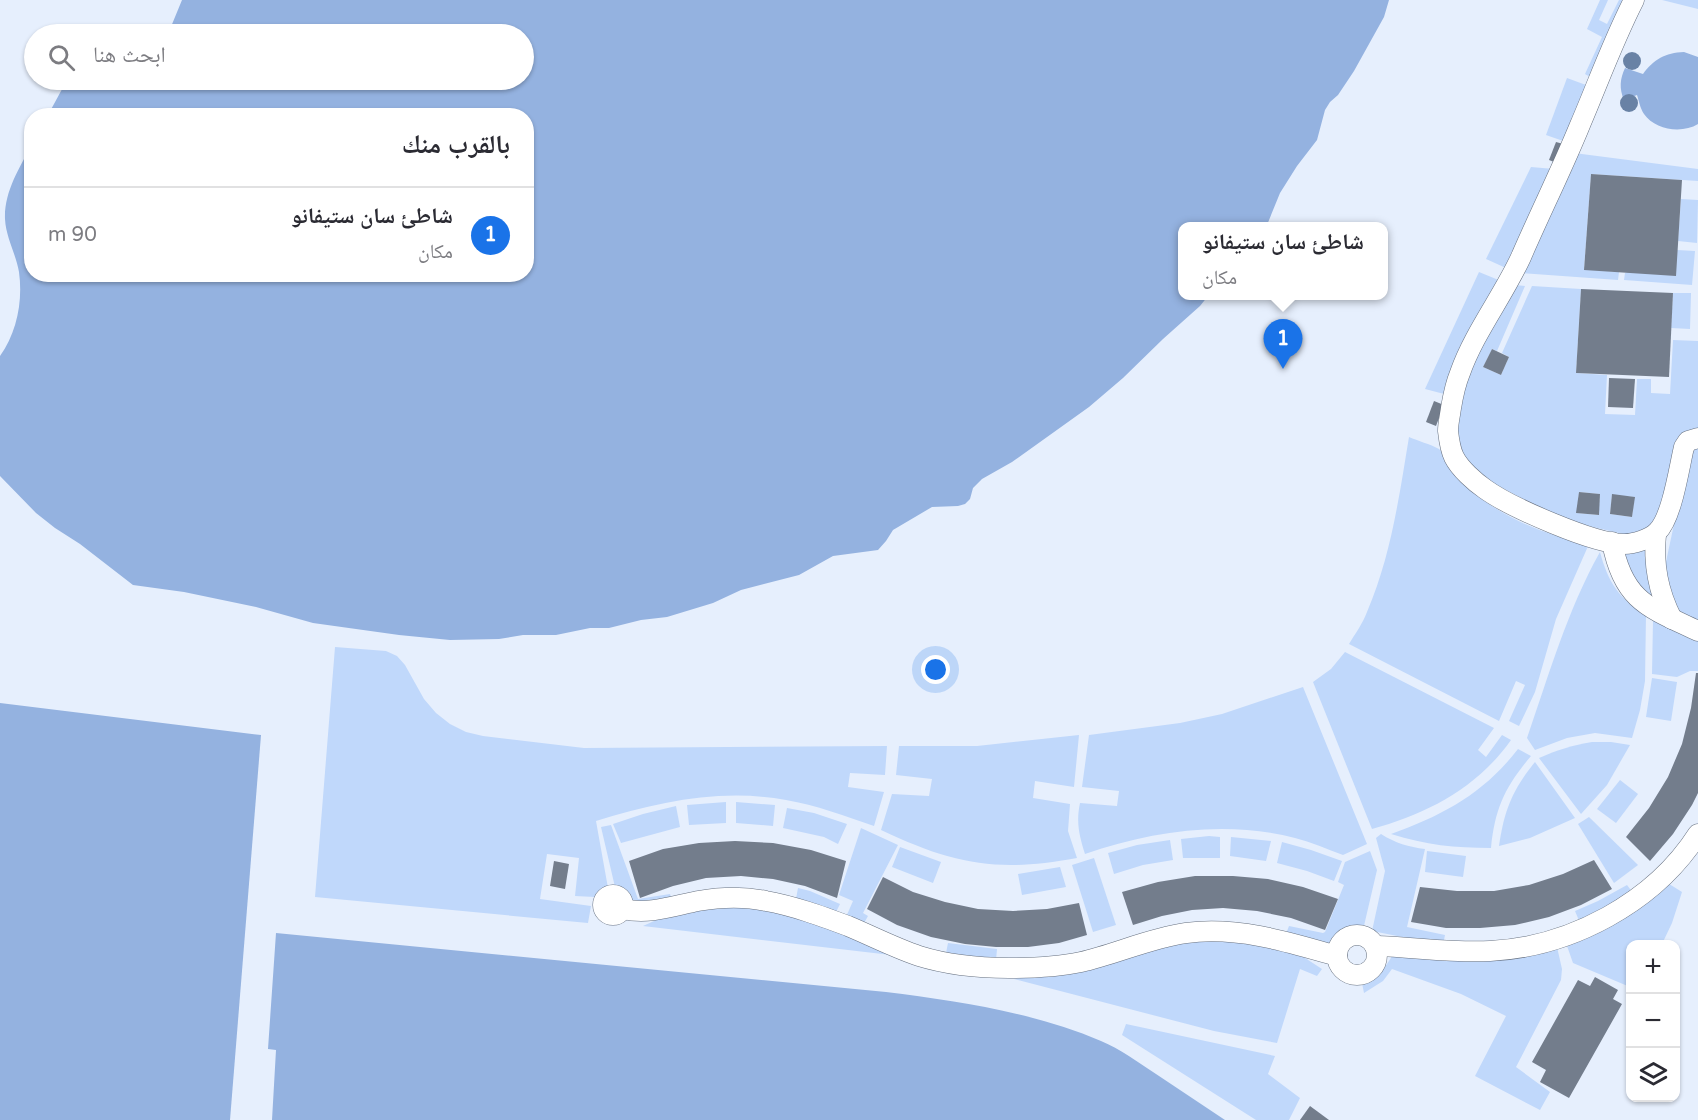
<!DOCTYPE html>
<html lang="ar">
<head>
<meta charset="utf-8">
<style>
	body { margin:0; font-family:"Varela Round","Noto Naskh Arabic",sans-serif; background:#f7f7f7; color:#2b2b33; direction:rtl }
	.controls { position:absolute; right:18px; bottom:18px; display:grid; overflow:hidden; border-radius:12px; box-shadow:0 2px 4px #0004 }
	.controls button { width:54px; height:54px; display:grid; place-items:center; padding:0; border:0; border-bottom:2px solid #e1e1e2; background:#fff; color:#2b2b33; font:30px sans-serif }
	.you { position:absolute; left:936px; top:670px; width:21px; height:21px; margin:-15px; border:4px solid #fff; border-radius:50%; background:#1a73e8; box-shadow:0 0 0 9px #1a73e833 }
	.badge { display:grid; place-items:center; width:39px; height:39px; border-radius:50%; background:#1a73e8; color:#fff; font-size:20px; font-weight:700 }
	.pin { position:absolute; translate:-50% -50px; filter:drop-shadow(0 2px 3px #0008) }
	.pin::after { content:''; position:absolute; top:32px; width:21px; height:18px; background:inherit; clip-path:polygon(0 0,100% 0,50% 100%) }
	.popup { position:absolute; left:1178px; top:222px; width:210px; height:78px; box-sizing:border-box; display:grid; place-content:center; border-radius:12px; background:#fff; filter:drop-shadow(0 2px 4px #0005); font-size:20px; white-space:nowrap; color:#7c7c81 }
	.popup b { font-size:22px; color:#2b2b33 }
	.popup::after { content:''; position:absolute; left:50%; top:100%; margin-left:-12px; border:12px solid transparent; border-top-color:#fff }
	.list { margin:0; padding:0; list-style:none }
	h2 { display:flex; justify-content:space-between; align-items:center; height:78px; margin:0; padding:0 24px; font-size:26px }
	h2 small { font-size:20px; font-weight:400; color:#7c7c81 }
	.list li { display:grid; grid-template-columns:39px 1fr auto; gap:18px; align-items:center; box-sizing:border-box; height:96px; padding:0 24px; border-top:2px solid #e1e1e2 }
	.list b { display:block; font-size:22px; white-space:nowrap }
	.list p { margin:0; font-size:20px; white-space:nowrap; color:#7c7c81 }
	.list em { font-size:20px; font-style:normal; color:#7c7c81 }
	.icon { flex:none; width:33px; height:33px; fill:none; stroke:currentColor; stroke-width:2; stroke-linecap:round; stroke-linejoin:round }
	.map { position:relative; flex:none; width:1698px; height:1120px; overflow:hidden; direction:ltr }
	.search { position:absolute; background:#fff; box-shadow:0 2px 4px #0004; left:24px; top:24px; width:510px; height:66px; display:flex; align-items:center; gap:15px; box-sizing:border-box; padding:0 21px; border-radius:33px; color:#7c7c81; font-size:22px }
	.panel { position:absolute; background:#fff; box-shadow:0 2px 4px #0004; left:24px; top:108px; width:510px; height:174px; border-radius:24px; direction:rtl }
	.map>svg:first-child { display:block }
</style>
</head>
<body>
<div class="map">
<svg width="1698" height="1120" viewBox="0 0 1698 1120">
	<rect width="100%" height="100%" fill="#e6effd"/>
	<!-- green -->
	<g fill="#c0d8fb" fill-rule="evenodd">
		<path d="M1600,0H1608L1599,20L1607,24L1619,0H1625L1590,77L1585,74L1602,37L1587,29Z"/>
		<path d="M1662,0H1698V9Z"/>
		<path d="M1567,78L1586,85L1566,142L1546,135Z"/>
		<path d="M1574,153L1698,169V181L1591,174L1584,269L1619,272L1618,280L1522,273L1574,165L1569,162Z"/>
		<path d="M1531,167L1554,169L1506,268L1486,259Z"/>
		<path d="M1681,199L1698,200L1697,243L1678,241Z"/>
		<path d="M1677,250L1695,251L1692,285L1624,280L1625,273Z"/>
		<path d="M1479,272L1501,281L1448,395L1425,389Z"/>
		<path d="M1515,285L1525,286L1497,351L1492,349L1483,367L1501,375L1509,357L1502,353L1532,286L1581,289L1576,373L1607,375L1605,414L1635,415L1637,379H1651V393L1670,394L1673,340L1698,341V430L1661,515L1646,531L1627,535L1576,523L1540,508L1480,476L1465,464L1455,439L1464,387L1468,373ZM1579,492L1600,494L1598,515L1577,513ZM1612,495L1634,497L1632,517L1610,514Z"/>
		<path d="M1673,293H1691L1690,329L1671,328Z"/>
		<path d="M1409,437C1418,441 1430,444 1439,449C1445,454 1449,465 1454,472C1458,479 1467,486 1473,492C1507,520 1546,535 1589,544L1556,619L1535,692L1519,726L1509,721L1525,685L1516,681L1499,721L1349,644C1355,634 1363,623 1367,612C1391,556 1399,497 1409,437Z"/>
		<path d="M1698,447V623L1689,620L1678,610L1672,599L1664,571L1688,459L1691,452Z"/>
		<path d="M1647,548L1657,601L1645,596L1626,563V549Z"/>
		<path d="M1600,552C1608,582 1619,599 1646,615L1645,681L1640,710L1632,738L1595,733L1567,738L1535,750L1527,738C1549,675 1567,611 1600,552Z"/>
		<path d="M1653,620L1698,638V671H1690L1677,677L1652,674Z"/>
		<path d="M335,647L386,651L397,656L405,665L424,699L436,713L450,724L466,732L483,736L584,748L887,746L885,775L850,773L848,787L884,792L874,826C845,816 816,805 786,800C721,788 658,802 596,821L608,888L595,897L575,896L579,858L547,854L540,899L591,906L588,923L315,897Z"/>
		<path d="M1345,652L1494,728L1478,750L1486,757L1502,735L1511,740C1477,788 1427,814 1372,829L1313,682L1331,669Z"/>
		<path d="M1652,678L1677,682L1671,721L1646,717Z"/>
		<path d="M1303,687L1367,844L1343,855C1327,849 1311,842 1295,838C1225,820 1152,831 1085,854C1079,835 1076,822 1080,803L1117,806L1119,791L1082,787L1089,735L1180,723L1222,714Z"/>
		<path d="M1079,735L1074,787L1035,781L1033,798L1070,804L1068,831L1077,858C997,873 953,864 881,830L892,794L929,796L932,779L896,775L899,746H977Z"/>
		<path d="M1592,742H1611L1630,745L1607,785L1581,814L1539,758C1557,750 1573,745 1592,742Z"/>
		<path d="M1518,749L1531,756C1505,787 1495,808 1491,848C1455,848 1426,845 1391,834C1444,815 1484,793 1518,749Z"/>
		<path d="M1535,762L1575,818L1530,838L1499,846C1504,811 1512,790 1535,762Z"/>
		<path d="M1620,780L1638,794L1616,823L1597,809Z"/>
		<path d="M726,802V823L689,825L687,805Z"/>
		<path d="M736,802L775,805L773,826L736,823Z"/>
		<path d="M676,806L680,827L621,843L613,824L643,814Z"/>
		<path d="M787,808L814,813L847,824L838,844L824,837L783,828Z"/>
		<path d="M1589,817L1638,865L1614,883L1578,824Z"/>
		<path d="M611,825L638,899L670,894L673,904L634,903L626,892L615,887L601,827Z"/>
		<path d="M861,828L898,845L863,913L868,916L863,925L846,917L853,901L839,895Z"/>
		<path d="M1381,834C1395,843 1409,847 1425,849L1407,927L1445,935L1443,945L1372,931L1385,871L1376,838Z"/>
		<path d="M1209,836L1220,837V858H1183L1181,839Z"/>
		<path d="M1231,837L1271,841L1266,861L1230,856Z"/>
		<path d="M1170,840L1173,860L1143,865L1114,874L1108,853L1137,845Z"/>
		<path d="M1282,842L1311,850L1342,861L1334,881L1307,871L1277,863Z"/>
		<path d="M900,847L941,862L933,883L892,867Z"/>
		<path d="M1370,851L1377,870L1363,930C1354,930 1345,929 1339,936C1335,940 1334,943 1328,946L1286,934L1289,926L1323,933L1325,932L1344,885L1338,882L1345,862Z"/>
		<path d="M1427,851L1466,856L1463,877L1425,872Z"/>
		<path d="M1094,858L1116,925L1093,932L1072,865Z"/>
		<path d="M1060,867L1066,887L1022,895L1018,874Z"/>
		<path d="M1666,882L1682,892L1672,923L1662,944H1630V987L1573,963L1566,943C1610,928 1632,915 1666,882Z"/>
		<path d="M1627,885L1633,893L1580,923L1575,911L1598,901Z"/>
		<path d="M798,888L810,891L840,904L835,914L796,899Z"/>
		<path d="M727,905L759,907L805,917L891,955L643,926L665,916Z"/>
		<path d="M1218,941L1246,942L1302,956L1322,969L1317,976L1300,969L1277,1043L1214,1031L1014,979L1099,965L1183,942Z"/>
		<path d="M948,943L997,949L996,960L980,959L946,953Z"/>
		<path d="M1557,947L1562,969L1561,980L1516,1067L1550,1092L1540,1110L1475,1076L1506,1016L1461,994L1392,969L1383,981L1364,993L1362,983C1377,977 1386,968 1393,954L1431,960L1468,961Z"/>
		<path d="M1126,1024L1275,1056L1268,1074L1300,1098L1289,1120H1256L1122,1035Z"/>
	</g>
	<!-- water -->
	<g fill="#94b2e0">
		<path d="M182,0H1389L1384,17L1354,71L1338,95L1330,102L1325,110L1317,140L1297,166L1280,193L1267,225L1265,226H1182V296H1208L1200,306L1163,339L1123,378L1089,407L1012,462L982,479L973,488L970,499L965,504L958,506L932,507L893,530L886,541L878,550L833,556L799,575L741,590L713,603L667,617L641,620L609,628H590L556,635H523L499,639L450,640L399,635L313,623L256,607L184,592L133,585L80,544L55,528L36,513L0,476V356C17,332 23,301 19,272C16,254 6,238 5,219C4,192 19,169 31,146L32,274H526V116L48,115L67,80H524V34H168Z"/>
		<path d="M1684,52L1698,57V124C1682,134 1655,130 1644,114C1640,108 1639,101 1637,95L1624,100C1619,88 1620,79 1625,68L1643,74C1654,59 1665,53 1684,52Z"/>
		<path d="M0,703L261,735L230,1120H0Z"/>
		<path d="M276,933L886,992C958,1001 1033,1012 1101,1041C1120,1049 1138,1062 1156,1074C1179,1089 1202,1105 1225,1120H272L276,1050L268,1049Z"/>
	</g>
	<!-- building -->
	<g fill="#737d8c">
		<path d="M1556,142L1567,145L1559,164L1549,160Z"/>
		<path d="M1591,174L1682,180L1676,276L1584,270Z"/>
		<path d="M1581,289L1673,293L1669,377L1576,373Z"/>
		<path d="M1492,349L1509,357L1501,375L1483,367Z"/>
		<path d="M1609,378L1635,379L1633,408L1608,407Z"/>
		<path d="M1434,401L1444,405L1436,426L1426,422Z"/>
		<path d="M1579,492L1600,494L1599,515L1576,513Z"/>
		<path d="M1612,494L1635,497L1632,517L1610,514Z"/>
		<path d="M1696,673H1698V793L1692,805L1673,834L1650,861L1626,837L1649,808L1668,777L1682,744L1691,708Z"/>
		<path d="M735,841L773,843L811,850L846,861L837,898L805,886L773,879L741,876L706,878L673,886L640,898L629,861L663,849L699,843Z"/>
		<path d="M1594,860L1612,889L1581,905L1549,917L1515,925L1480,928H1446L1411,922L1420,887L1457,891H1494L1529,885L1563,874Z"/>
		<path d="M554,861L569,864L565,889L550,886Z"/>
		<path d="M1195,876H1233L1268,879L1303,887L1338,899L1325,930L1291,918L1257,911L1223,908L1192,910L1162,916L1133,925L1122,892L1158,882Z"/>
		<path d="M883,877L913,892L945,902L978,909L1013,911L1047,909L1079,903L1087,935L1059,943L1028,947H996L965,944L931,937L897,925L867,909Z"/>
		<path d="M1595,977L1618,990L1613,999L1622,1004L1569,1098L1540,1082L1546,1070L1532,1062L1578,980L1590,986Z"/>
		<path d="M1310,1106L1329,1120H1300Z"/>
	</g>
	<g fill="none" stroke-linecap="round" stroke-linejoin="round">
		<!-- pedestrian casing -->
		<g stroke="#677180" stroke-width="21">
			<g id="pedestrian">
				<path d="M1634,0C1613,41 1598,83 1580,125C1562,169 1540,213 1521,257C1503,296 1474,333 1460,373C1455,385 1453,396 1451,408C1450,416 1448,423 1448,431C1449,440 1450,449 1454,457C1460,469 1475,482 1485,489C1510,507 1594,544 1624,544C1634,544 1650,539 1657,532C1672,518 1679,468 1684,447L1688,441L1698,438"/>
				<path d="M1656,534C1653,565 1658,591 1672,619"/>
				<path d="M1612,542C1623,601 1649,608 1698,631"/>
				<circle cx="613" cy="905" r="10"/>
				<path d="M623,909C649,915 673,906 698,901C721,897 743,896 766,901C794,906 821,916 848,926C872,936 895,948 919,956C948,965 979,968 1009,968C1032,968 1058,967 1081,962C1116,954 1150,938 1186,933C1237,926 1289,942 1337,956"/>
				<circle cx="1357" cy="955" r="20"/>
				<path d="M1375,946C1414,947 1452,953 1490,951C1570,947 1654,903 1698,834"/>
			</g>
		</g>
		<!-- pedestrian -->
		<use href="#pedestrian" stroke="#fff" stroke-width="20"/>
	</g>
	<!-- trees -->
	<g fill="#6982a5">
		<circle cx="1632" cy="61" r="9"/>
		<circle cx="1629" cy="103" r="9"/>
	</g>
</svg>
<div class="controls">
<button>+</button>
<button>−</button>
<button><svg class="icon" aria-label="layers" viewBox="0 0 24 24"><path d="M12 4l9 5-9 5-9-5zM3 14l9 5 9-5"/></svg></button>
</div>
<div class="you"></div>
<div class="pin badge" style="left:1283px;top:369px">1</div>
<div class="popup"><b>شاطئ سان ستيفانو</b>مكان</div>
<div class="search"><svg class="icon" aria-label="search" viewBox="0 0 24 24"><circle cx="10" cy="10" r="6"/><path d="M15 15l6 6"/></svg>ابحث هنا</div>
<section class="panel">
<h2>بالقرب منك<small></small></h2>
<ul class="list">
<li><span class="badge">1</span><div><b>شاطئ سان ستيفانو</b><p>مكان</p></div><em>90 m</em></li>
</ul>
</section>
</div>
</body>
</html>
